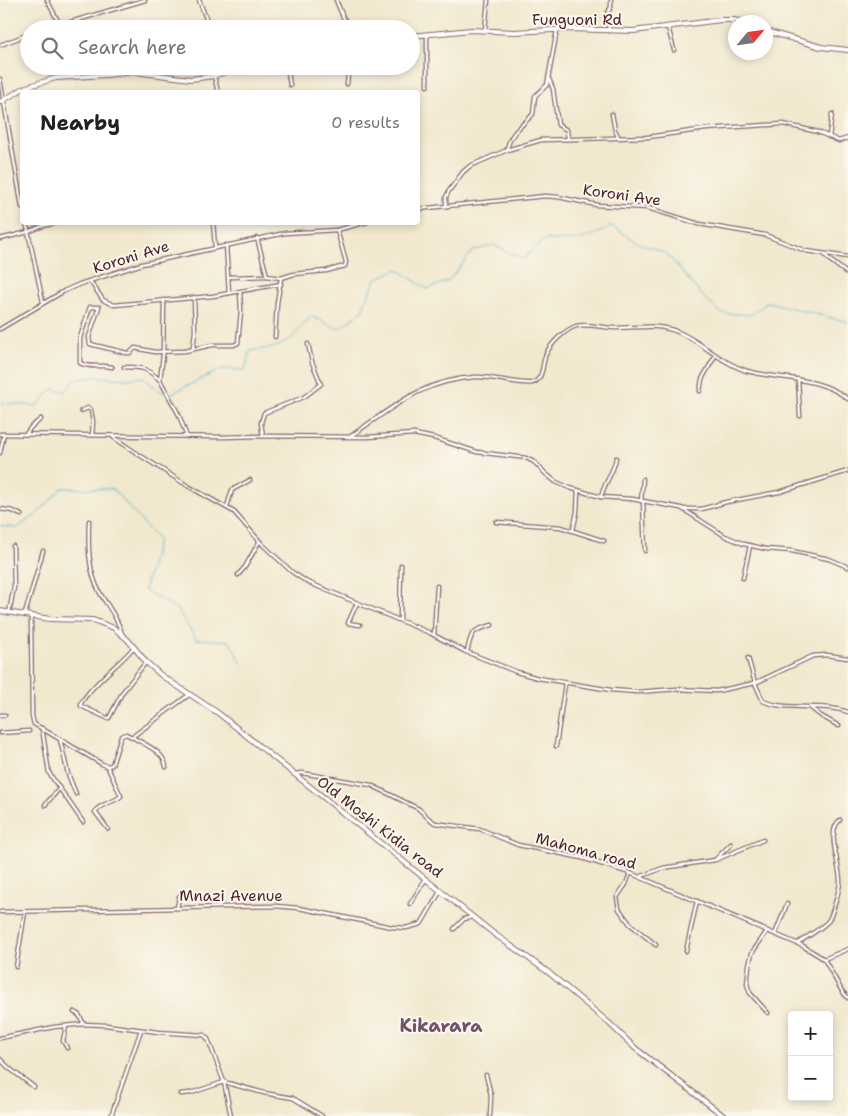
<!DOCTYPE html>
<html lang="en">
<head>
<meta charset="utf-8">
<style>
	body { margin:0; font-family:"Shantell Sans",sans-serif; background:#f2f2f2; color:#202124 }
	.controls { position:absolute; right:15px; bottom:15px; display:grid; overflow:hidden; border-radius:5px; box-shadow:0 2px 8px #0003 }
	.controls button { width:45px; height:45px; display:grid; place-items:center; padding:0; border:0; border-bottom:1px solid #e0e0e0; background:#fff; color:#202124; font:25px sans-serif }
	.compass { position:absolute; left:728px; top:15px; width:45px; height:45px; border-radius:50%; background:#fff; box-shadow:0 2px 8px #0003; rotate:61deg }
	.list { margin:0; padding:0; list-style:none }
	h2 { display:flex; justify-content:space-between; align-items:center; height:65px; margin:0; padding:0 20px; font-size:21px }
	h2 small { font-size:16px; font-weight:400; color:#757577 }
	.icon { flex:none; width:28px; height:28px; fill:none; stroke:currentColor; stroke-width:2; stroke-linecap:round; stroke-linejoin:round }
	.map { position:relative; flex:none; width:848px; height:1116px; overflow:hidden }
	.search { position:absolute; background:#fff; box-shadow:0 2px 8px #0003; left:20px; top:20px; width:400px; height:55px; display:flex; align-items:center; gap:12px; box-sizing:border-box; padding:0 18px; border-radius:28px; color:#757577; font-size:19px }
	.panel { position:absolute; background:#fff; box-shadow:0 2px 8px #0003; left:20px; top:90px; width:400px; height:135px; border-radius:5px }
	.map>svg:first-child { display:block }
</style>
</head>
<body>
<div class="map">
<svg width="848" height="1116" viewBox="0 0 848 1116">
	<rect width="100%" height="100%" fill="#fbf7ec"/>
	<filter id="ink" filterUnits="userSpaceOnUse"><feTurbulence type="fractalNoise" baseFrequency=".02" numOctaves="2"/><feDisplacementMap in="SourceGraphic" scale="10" xChannelSelector="R" yChannelSelector="G"/><feConvolveMatrix kernelMatrix="1 2 1 2 8 2 1 2 1" color-interpolation-filters="sRGB"/></filter>
	<filter id="wash" filterUnits="userSpaceOnUse"><feTurbulence type="fractalNoise" baseFrequency=".0096" numOctaves="4" result="noise"/><feDisplacementMap in="SourceGraphic" scale="20" xChannelSelector="R" yChannelSelector="G"/><feGaussianBlur stdDeviation="1.12" result="paint"/><feColorMatrix in="noise" values="0 0 0 0 0 0 0 0 0 0 0 0 0 0 0 0 0 1.4 0 .05"/><feComposite in="paint" operator="in"/></filter>
	<g filter="url(#wash)">
		<rect width="100%" height="100%" fill="#f1e8ce"/>
		<g fill="none" stroke-linecap="round" stroke-linejoin="round">
			<!-- stream -->
			<g stroke="#49b1c8" stroke-width="1">
				<path d="M0,403L37,406L52,389L65,392L76,379L98,377L128,379L143,377L157,389L168,395L222,369L245,370L250,351L276,347L291,339L311,316L339,329L361,312L376,279L397,269L427,289L448,281L473,251L493,245L523,259L545,239C573,243 588,239 612,226L638,243L666,253L704,298L721,313L751,315L768,302L848,322"/>
				<path d="M0,526L16,528L35,516L62,488L113,489L158,540L144,590L177,609L196,639L229,641L244,667"/>
			</g>
		</g>
	</g>
	<g filter="url(#ink)">
		<g fill="none" stroke-linecap="round" stroke-linejoin="round">
			<!-- street casing -->
			<g stroke="#846564" stroke-width="5">
				<g id="street">
					<path d="M47,0L60,25"/>
					<path d="M199,0L210,29"/>
					<path d="M336,0L343,17L351,29"/>
					<path d="M668,27L674,50"/>
					<path d="M184,28L206,21"/>
					<path d="M47,29L145,0"/>
					<path d="M485,30L488,0"/>
					<path d="M609,31L607,14L611,7V0"/>
					<path d="M427,35V86"/>
					<path d="M0,45L29,34"/>
					<path d="M222,66L224,72"/>
					<path d="M287,66L290,85"/>
					<path d="M214,76L218,92"/>
					<path d="M0,79L22,207"/>
					<path d="M549,79L553,89L558,125L567,130L568,138"/>
					<path d="M347,84L349,66"/>
					<path d="M612,114L615,130L619,138"/>
					<path d="M829,137L832,114"/>
					<path d="M507,150C510,131 523,126 533,114L535,96L547,85L557,30"/>
					<path d="M446,206V197L449,191L463,172L470,166L507,150L541,140L648,137L706,129L783,124L818,132L839,141L848,138"/>
					<path d="M418,209L545,196L558,197L597,205L648,208L699,224L765,235L806,251L848,257"/>
					<path d="M26,222L43,302"/>
					<path d="M213,222L215,247"/>
					<path d="M257,238L267,276L281,278L277,303L275,337"/>
					<path d="M0,239L28,232L43,226L60,222"/>
					<path d="M226,245L229,293"/>
					<path d="M824,254L831,261L848,274"/>
					<path d="M229,277L267,276"/>
					<path d="M281,278L294,274L326,271L345,266L346,262L337,230"/>
					<path d="M90,281L103,300L114,305L213,296L281,284"/>
					<path d="M164,300L163,355L160,380L179,415L187,437"/>
					<path d="M0,329L64,291L80,284L142,264L285,233L337,230L367,222"/>
					<path d="M193,348L195,332L194,297"/>
					<path d="M112,367C101,364 91,369 80,363V338L90,307H99L89,337L90,344L127,353H130L135,348L155,352L185,351L212,345H234L238,343L241,310L240,292"/>
					<path d="M124,367C143,367 146,368 160,380"/>
					<path d="M798,379L800,416"/>
					<path d="M700,391L702,379L715,356"/>
					<path d="M81,411L88,408L91,410L93,422L92,435"/>
					<path d="M0,434L222,437L263,436L366,437L414,434L434,438L477,452L526,458L534,462L546,474L556,482L570,488L601,497L632,499L681,508L725,536L744,544L766,549L792,551L829,559L848,567"/>
					<path d="M26,434L31,427L41,419"/>
					<path d="M263,436L261,423L264,413L304,397L321,384L312,362L308,344"/>
					<path d="M351,436C394,407 420,381 475,377C492,376 519,385 532,383C544,380 542,363 546,354C551,343 565,330 576,326C588,323 603,328 614,328C636,328 657,323 678,332C702,342 721,363 747,371C781,380 819,376 848,399"/>
					<path d="M113,437L138,454L188,486L234,512L263,545L292,572L307,582L430,633L464,651L517,672L538,678L611,690L637,692L677,689L717,691L755,683L813,656L827,655L848,658"/>
					<path d="M0,453L4,434"/>
					<path d="M601,497C604,483 614,472 616,458"/>
					<path d="M641,501L643,479"/>
					<path d="M643,502L645,551"/>
					<path d="M227,507L232,490L250,480"/>
					<path d="M0,509L13,511L21,515"/>
					<path d="M683,509H702L726,502L779,492L848,471"/>
					<path d="M89,521C88,546 88,571 100,593C108,607 118,618 122,634"/>
					<path d="M496,522L561,527L604,541"/>
					<path d="M573,530L577,512L578,490"/>
					<path d="M238,575L245,567L259,542"/>
					<path d="M743,578L750,546"/>
					<path d="M357,603L348,623L360,625"/>
					<path d="M9,613L14,587L13,546"/>
					<path d="M25,614L43,551"/>
					<path d="M31,617L32,716L34,724L102,764L107,766L112,765L121,736L126,734L132,737L190,694"/>
					<path d="M400,620L401,565"/>
					<path d="M434,635L437,586"/>
					<path d="M134,647C117,667 95,681 81,703V706L107,718H109L122,693L146,662"/>
					<path d="M467,652C472,631 471,631 492,625"/>
					<path d="M748,658L755,683L763,701C789,712 821,702 848,712"/>
					<path d="M811,708L821,716L839,726"/>
					<path d="M0,715H5"/>
					<path d="M42,728L49,773L83,822"/>
					<path d="M0,733L29,731"/>
					<path d="M132,737C144,744 165,752 166,767"/>
					<path d="M60,739L68,774L76,794"/>
					<path d="M556,746L565,683"/>
					<path d="M107,766L121,796C114,803 100,803 95,812L108,829"/>
					<path d="M295,774L302,773L371,785L419,809L427,817L435,823L480,829L518,845L582,858L630,873L803,946L824,959L842,991L848,998"/>
					<path d="M45,805L59,789"/>
					<path d="M716,859L731,844"/>
					<path d="M630,873L626,884L617,897L619,909L630,924L656,945"/>
					<path d="M642,876L663,868L715,860L763,840"/>
					<path d="M410,904L425,880"/>
					<path d="M177,908L179,897L181,894"/>
					<path d="M0,912L275,906L299,908L392,927L406,928L421,924L441,890"/>
					<path d="M454,929L464,919L473,917"/>
					<path d="M767,931L752,953L749,965L747,984L750,993L768,1013"/>
					<path d="M775,934L787,904"/>
					<path d="M798,943C805,938 824,927 829,920C833,912 839,891 840,883C841,865 825,832 840,820"/>
					<path d="M686,951L697,901"/>
					<path d="M824,959L848,949"/>
					<path d="M16,967L25,912"/>
					<path d="M74,1012L79,1015L84,1024"/>
					<path d="M66,1026L63,1041L67,1048"/>
					<path d="M0,1038L54,1027L84,1024L106,1025L158,1032L204,1035L208,1039L224,1082L264,1093L293,1098L322,1116"/>
					<path d="M0,1059L9,1068L34,1087"/>
					<path d="M486,1075L491,1095L490,1116"/>
					<path d="M181,1094L191,1093L224,1082L231,1116"/>
					<path d="M111,1116L141,1030"/>
				</g>
			</g>
			<!-- secondary casing -->
			<g stroke="#846564" stroke-width="6">
				<g id="secondary">
					<path d="M766,31L821,47L848,50"/>
					<path d="M411,36L471,30L515,32L570,29L633,31L721,20H734L742,22"/>
					<path d="M0,102L26,87L56,78L106,75L135,72L191,79L214,76L241,66"/>
					<path d="M0,611L50,619L93,620L114,628L128,640L146,662L162,676L218,713L493,933L548,972L609,1023L635,1048L724,1116"/>
				</g>
			</g>
			<!-- street -->
			<use href="#street" stroke="#fff" stroke-width="2.5"/>
			<!-- secondary -->
			<use href="#secondary" stroke="#fff" stroke-width="4"/>
		</g>
	</g>
	<g text-anchor="middle" dominant-baseline="central" stroke-width="4" stroke-linejoin="round" paint-order="stroke">
		<!-- street labels -->
		<g font-size="15" fill="#4a1f2b" stroke="#fbf7ec">
			<text x="577" y="20">Funguoni Rd</text>
			<text transform="translate(622 195) rotate(8)">Koroni Ave</text>
			<text transform="translate(131 257) rotate(-17)">Koroni Ave</text>
			<text transform="translate(380 827) rotate(38)">Old Moshi Kidia road</text>
			<text transform="translate(586 851) rotate(15)">Mahoma road</text>
			<text x="231" y="896">Mnazi Avenue</text>
		</g>
		<!-- quarter labels -->
		<g font-size="18" font-weight="bold" fill="#71516e" stroke="#fbf7ec">
			<text x="441" y="1026">Kikarara</text>
		</g>
	</g>
</svg>
<div class="controls">
<button>+</button>
<button>−</button>
</div>
<svg class="compass" viewBox="-18 -18 36 36"><path d="M0-13l5 13h-10z" fill="#e53935"/><path d="M0 13l5-13h-10z" fill="#757577"/></svg>
<div class="search"><svg class="icon" aria-label="search" viewBox="0 0 24 24"><circle cx="10" cy="10" r="6"/><path d="M15 15l6 6"/></svg>Search here</div>
<section class="panel">
<h2>Nearby<small>0 results</small></h2>
<ul class="list">
</ul>
</section>
</div>
</body>
</html>
